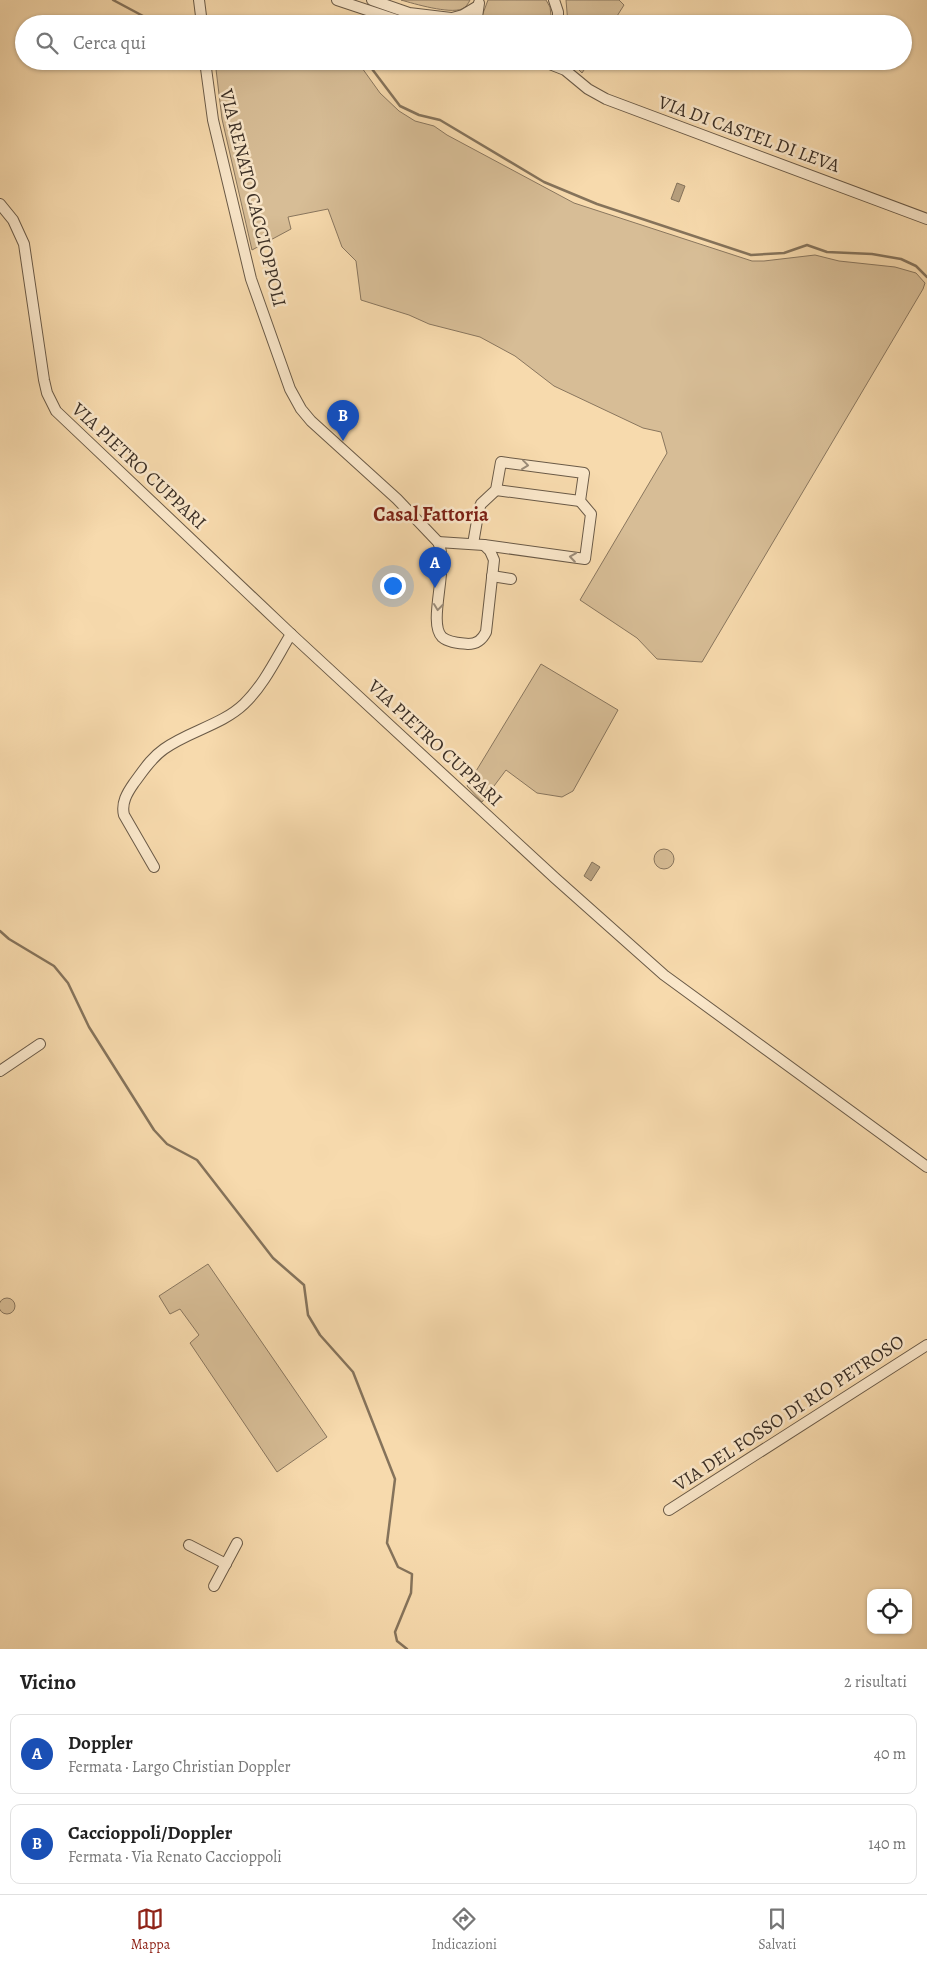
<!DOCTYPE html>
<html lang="it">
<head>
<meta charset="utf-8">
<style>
	body { margin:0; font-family:Alegreya,serif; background:#f6f6f6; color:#222 }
	.controls { position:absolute; right:15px; bottom:15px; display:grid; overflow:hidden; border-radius:10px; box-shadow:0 1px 4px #0004 }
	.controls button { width:45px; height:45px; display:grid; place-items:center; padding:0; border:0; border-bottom:1px solid #e0e0e0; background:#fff; color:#222; font:25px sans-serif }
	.you { position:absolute; left:392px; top:585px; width:18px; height:18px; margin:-12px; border:4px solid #fff; border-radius:50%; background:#1a73e8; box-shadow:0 0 0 8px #1a73e833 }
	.badge { display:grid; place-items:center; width:32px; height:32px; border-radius:50%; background:#8f2418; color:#fff; font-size:16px; font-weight:700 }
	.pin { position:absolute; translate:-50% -41px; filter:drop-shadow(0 1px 2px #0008) }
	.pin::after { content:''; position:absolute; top:26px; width:18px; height:15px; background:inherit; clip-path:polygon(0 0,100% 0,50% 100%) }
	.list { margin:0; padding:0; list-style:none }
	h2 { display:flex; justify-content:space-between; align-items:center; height:65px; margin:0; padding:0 20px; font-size:21px }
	h2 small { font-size:16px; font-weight:400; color:#767676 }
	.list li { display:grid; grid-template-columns:32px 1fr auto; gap:15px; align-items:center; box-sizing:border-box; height:80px; margin:0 10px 10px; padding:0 10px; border:1px solid #e0e0e0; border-radius:10px }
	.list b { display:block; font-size:19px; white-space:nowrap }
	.list p { margin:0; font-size:16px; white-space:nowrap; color:#767676 }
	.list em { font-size:16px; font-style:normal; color:#767676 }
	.icon { flex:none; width:28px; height:28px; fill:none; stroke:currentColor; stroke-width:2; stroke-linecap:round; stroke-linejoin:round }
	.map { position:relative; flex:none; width:927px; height:1649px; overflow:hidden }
	.search { position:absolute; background:#fff; box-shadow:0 1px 4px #0004; left:15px; right:15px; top:15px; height:55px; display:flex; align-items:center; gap:12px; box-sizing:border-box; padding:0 18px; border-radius:28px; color:#767676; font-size:19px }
	.sheet { height:245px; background:#fff }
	nav { display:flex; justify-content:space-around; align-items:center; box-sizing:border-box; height:70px; border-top:1px solid #e0e0e0; background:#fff; font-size:14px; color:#767676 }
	nav a { display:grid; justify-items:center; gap:2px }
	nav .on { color:#8f2418 }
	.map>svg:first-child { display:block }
</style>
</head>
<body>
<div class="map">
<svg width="927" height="1649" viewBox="0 0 927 1649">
	<rect width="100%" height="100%" fill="#f7daad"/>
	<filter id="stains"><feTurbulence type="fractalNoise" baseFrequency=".004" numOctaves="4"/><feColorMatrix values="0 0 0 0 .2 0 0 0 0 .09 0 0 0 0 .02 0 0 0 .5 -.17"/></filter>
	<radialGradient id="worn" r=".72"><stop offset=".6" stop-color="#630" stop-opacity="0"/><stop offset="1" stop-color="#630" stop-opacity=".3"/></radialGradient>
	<!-- green -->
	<g fill="#d7bd96" stroke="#89765e">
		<path d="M401,0H470C468,4 466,7 462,9C449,14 415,4 401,0Z"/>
		<path d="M488,0H546L550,7L552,24H482V16Z"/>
		<path d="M566,0H619L624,5L612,24H568Z"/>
		<path d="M215,61H357L380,93L399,111L415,121L434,126L447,135L574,203L752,261H764L815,255L839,261L895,267L916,273L925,283L923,289L702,662L657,659L637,638L580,600L667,453L661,432L643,428L554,386L515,356L480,337L429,324L409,315L361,300L356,261L342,247L328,209L288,217L291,229L252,250L222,119Z"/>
		<path d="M570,61H590L582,73Z"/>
		<path d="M541,664L618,710L573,791L562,797L537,793L506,770L482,802L467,786Z"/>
		<circle cx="664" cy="859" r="10"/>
		<path d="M208,1264L327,1437L277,1472L190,1343L199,1335L180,1309L170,1314L159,1296Z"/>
		<circle cx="7" cy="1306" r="8"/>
	</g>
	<!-- water -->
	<g fill="#b7a07f" stroke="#85735b">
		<path d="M677,183L685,186L679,202L671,199Z"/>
		<path d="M592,862L600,867L591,881L584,876Z"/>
	</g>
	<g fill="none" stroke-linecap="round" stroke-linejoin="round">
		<!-- stream -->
		<g stroke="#85735b" stroke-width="2.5">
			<path d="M113,0L158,24"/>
			<path d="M366,61L400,106L419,115L440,120L544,182L597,204L751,255L784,253L807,245L827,252L872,254L901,259L916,266L927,277"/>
			<path d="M0,931L9,939L54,966L68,983L89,1027L154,1130L167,1144L197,1160L273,1258L304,1285L308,1315L320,1335L353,1372L395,1479L387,1543L398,1567L412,1574L411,1593L395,1632L397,1641L407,1649"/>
		</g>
		<!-- minor casing -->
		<g stroke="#6a5a47" stroke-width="12">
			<g id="minor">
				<path d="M199,0L202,24"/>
				<path d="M337,0L409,24"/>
				<path d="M372,0L409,13L451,18L467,24"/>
				<path d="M554,0L558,12V24"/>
				<path d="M452,18L463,15L478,6"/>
				<path d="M476,24L479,3"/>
				<path d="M205,61L213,120L251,279L290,389L301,409L311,421L397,499L438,542C450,566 427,622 442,637C449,643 460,643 468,644C477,644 482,640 486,632L494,560L490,551L484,545"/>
				<path d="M542,61L565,70L588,89L606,99L927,219"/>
				<path d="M0,204L13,220L24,244L44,380L47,393L56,411L291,634L555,878L664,975L927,1167"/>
				<path d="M496,490L580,501"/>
				<path d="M438,542L484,545L585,559L591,514L580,501L584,473L501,462L496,490L481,504L479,509L473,544"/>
				<path d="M492,576L511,579"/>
				<path d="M154,867L124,815C121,803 127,793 134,783C143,771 151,758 164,749C189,731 222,725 244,704C264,685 277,657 291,634"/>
				<path d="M0,1071L40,1044"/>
				<path d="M669,1510L927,1345"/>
				<path d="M189,1545L226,1564"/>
				<path d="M214,1586L237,1543"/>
			</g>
		</g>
		<!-- minor -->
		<use href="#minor" stroke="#fae7ca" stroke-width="10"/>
	</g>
	<!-- one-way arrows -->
	<defs><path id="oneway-chevron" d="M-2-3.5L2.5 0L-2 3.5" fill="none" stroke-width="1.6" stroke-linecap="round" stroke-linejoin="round" transform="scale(1.25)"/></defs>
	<g stroke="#9a8b78">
		<use href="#oneway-chevron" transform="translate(525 465) rotate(7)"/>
		<use href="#oneway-chevron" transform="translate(573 557) rotate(-172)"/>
		<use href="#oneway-chevron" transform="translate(438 607) rotate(97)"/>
	</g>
	<g text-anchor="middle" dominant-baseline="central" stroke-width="5" stroke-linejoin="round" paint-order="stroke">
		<!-- street labels -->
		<g font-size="19" fill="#3b2f25" stroke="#fae7ca">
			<text transform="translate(749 134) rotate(20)">VIA DI CASTEL DI LEVA</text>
			<text transform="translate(253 198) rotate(76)">VIA RENATO CACCIOPPOLI</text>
			<text transform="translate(139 466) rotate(43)">VIA PIETRO CUPPARI</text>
			<text transform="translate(435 743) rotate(43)">VIA PIETRO CUPPARI</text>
			<text transform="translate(789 1413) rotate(-33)">VIA DEL FOSSO DI RIO PETROSO</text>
		</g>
		<!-- neighbourhood labels -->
		<g font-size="20" font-weight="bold" fill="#7a1f14" stroke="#fae7ca">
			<text x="431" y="514">Casal Fattoria</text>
		</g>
	</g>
	<rect width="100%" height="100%" filter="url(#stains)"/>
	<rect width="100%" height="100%" fill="url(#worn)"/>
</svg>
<div class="controls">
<button><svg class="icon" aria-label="locate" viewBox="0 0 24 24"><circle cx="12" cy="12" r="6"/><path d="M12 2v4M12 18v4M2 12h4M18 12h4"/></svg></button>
</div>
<div class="you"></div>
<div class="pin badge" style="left:435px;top:588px;background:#1a4fb4">A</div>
<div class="pin badge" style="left:343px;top:441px;background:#1a4fb4">B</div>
<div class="search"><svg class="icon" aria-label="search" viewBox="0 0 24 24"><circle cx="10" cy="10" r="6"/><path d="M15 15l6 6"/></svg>Cerca qui</div>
</div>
<section class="sheet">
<h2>Vicino<small>2 risultati</small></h2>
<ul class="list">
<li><span class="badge" style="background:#1a4fb4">A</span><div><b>Doppler</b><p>Fermata · Largo Christian Doppler</p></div><em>40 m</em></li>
<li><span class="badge" style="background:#1a4fb4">B</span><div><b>Caccioppoli/Doppler</b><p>Fermata · Via Renato Caccioppoli</p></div><em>140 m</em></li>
</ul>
</section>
<nav>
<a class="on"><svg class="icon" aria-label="map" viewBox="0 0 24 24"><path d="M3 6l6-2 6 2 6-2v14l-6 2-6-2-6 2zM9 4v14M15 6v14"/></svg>Mappa</a>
<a><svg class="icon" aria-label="directions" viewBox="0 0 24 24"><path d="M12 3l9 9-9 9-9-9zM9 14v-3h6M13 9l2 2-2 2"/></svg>Indicazioni</a>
<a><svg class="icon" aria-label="saved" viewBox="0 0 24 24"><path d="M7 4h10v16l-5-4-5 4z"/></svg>Salvati</a>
</nav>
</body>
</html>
